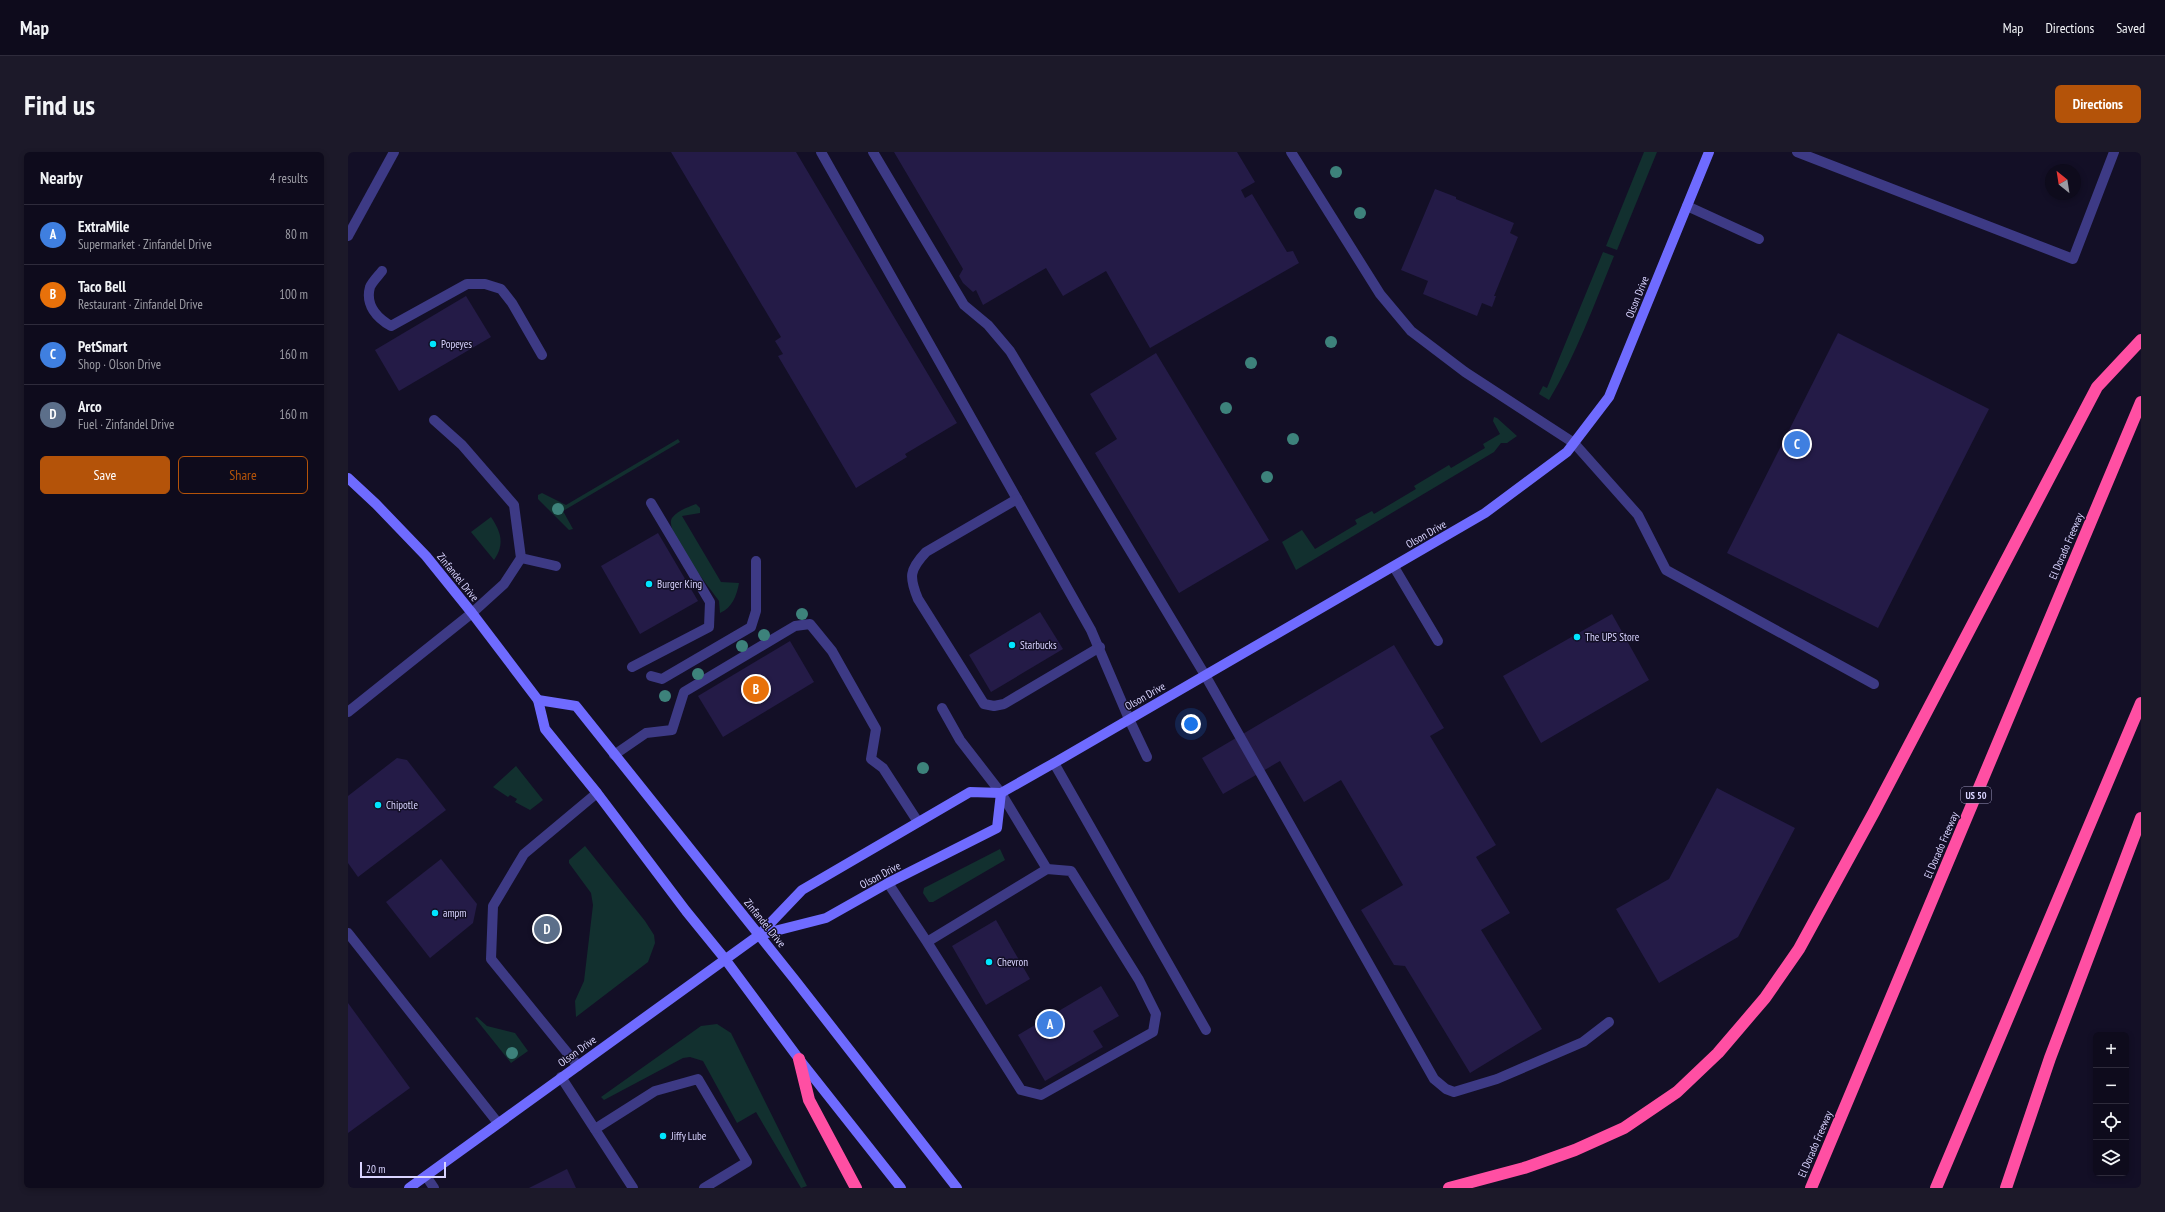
<!DOCTYPE html>
<html lang="en">
<head>
<meta charset="utf-8">
<style>
	body { margin:0; font-family:"PT Sans Narrow",sans-serif; background:#1c1929; color:#f1f3f6 }
	.controls { position:absolute; right:12px; bottom:12px; display:grid; overflow:hidden; border-radius:6px; box-shadow:0 2px 6px #0003 }
	.controls button { width:36px; height:36px; display:grid; place-items:center; padding:0; border:0; border-bottom:1px solid #2e2b3b; background:#0e0b1c; color:#f1f3f6; font:20px sans-serif }
	.compass { position:absolute; left:1697px; top:12px; width:36px; height:36px; border-radius:50%; background:#0e0b1c; box-shadow:0 2px 6px #0003; rotate:330deg }
	.scale { position:absolute; left:12px; bottom:10px; width:86px; box-sizing:border-box; padding-left:4px; border:2px solid #d9d4ff; border-top:0; font-size:11px; line-height:14px; white-space:nowrap; color:#d9d4ff; -webkit-text-stroke:3px #130f26; paint-order:stroke }
	.you { position:absolute; left:843px; top:572px; width:14px; height:14px; margin:-10px; border:3px solid #fff; border-radius:50%; background:#1a73e8; box-shadow:0 0 0 6px #1a73e833 }
	.badge { display:grid; place-items:center; width:26px; height:26px; border-radius:50%; background:#b45309; color:#fff; font-size:13px; font-weight:700 }
	.pin { position:absolute; translate:-50% -50%; border:2px solid #fff; box-shadow:0 1px 4px #0006 }
	.list { margin:0; padding:0; list-style:none }
	h2 { display:flex; justify-content:space-between; align-items:center; height:52px; margin:0; padding:0 16px; font-size:17px }
	h2 small { font-size:13px; font-weight:400; color:#9b9ba3 }
	.list li { display:grid; grid-template-columns:26px 1fr auto; gap:12px; align-items:center; box-sizing:border-box; height:60px; padding:0 16px; border-top:1px solid #2e2b3b }
	.list b { display:block; font-size:15px; white-space:nowrap }
	.list p { margin:0; font-size:13px; white-space:nowrap; color:#9b9ba3 }
	.list em { font-size:13px; font-style:normal; color:#9b9ba3 }
	.actions { display:flex; gap:8px; padding:12px 16px }
	.actions a { flex:1; padding:9px 0; border:1px solid #b45309; border-radius:6px; text-align:center; font-size:14px; color:#b45309 }
	.actions .main { background:#b45309; color:#fff }
	.icon { flex:none; width:22px; height:22px; fill:none; stroke:currentColor; stroke-width:2; stroke-linecap:round; stroke-linejoin:round }
	.map { position:relative; flex:none; width:1793px; height:1036px; overflow:hidden; border-radius:6px }
	header { display:flex; align-items:center; gap:24px; box-sizing:border-box; height:56px; padding:0 20px; background:#0e0b1c; border-bottom:1px solid #2e2b3b }
	header strong { font-size:19px }
	nav { display:flex; gap:22px; margin-inline-start:auto; font-size:14px }
	.intro { display:flex; align-items:center; justify-content:space-between; box-sizing:border-box; height:96px; padding:0 24px }
	h1 { margin:0; font-size:28px }
	.button { padding:10px 18px; border-radius:6px; background:#b45309; color:#fff; font-size:14px; font-weight:700 }
	main { display:flex; gap:24px; padding:0 24px }
	aside { flex:1; background:#0e0b1c; border-radius:6px; box-shadow:0 2px 6px #0003 }
	.map>svg:first-child { display:block }
</style>
</head>
<body>
<header>
<strong>Map</strong>
<nav><a>Map</a><a>Directions</a><a>Saved</a></nav>
</header>
<div class="intro"><h1>Find us</h1><a class="button">Directions</a></div>
<main>
<aside>
<h2>Nearby<small>4 results</small></h2>
<ul class="list">
<li><span class="badge" style="background:#3f7fe0">A</span><div><b>ExtraMile</b><p>Supermarket · Zinfandel Drive</p></div><em>80 m</em></li>
<li><span class="badge" style="background:#e8710a">B</span><div><b>Taco Bell</b><p>Restaurant · Zinfandel Drive</p></div><em>100 m</em></li>
<li><span class="badge" style="background:#3f7fe0">C</span><div><b>PetSmart</b><p>Shop · Olson Drive</p></div><em>160 m</em></li>
<li><span class="badge" style="background:#5c6f8a">D</span><div><b>Arco</b><p>Fuel · Zinfandel Drive</p></div><em>160 m</em></li>
</ul>
<div class="actions"><a class="main">Save</a><a>Share</a></div>
</aside>
<div class="map">
<svg width="1793" height="1036" viewBox="0 0 1793 1036">
	<rect width="100%" height="100%" fill="#130f26"/>
	<!-- green -->
	<g fill="#12302f">
		<path d="M1296,0H1309L1269,98L1258,94Z"/>
		<path d="M1255,100L1266,104C1246,153 1228,203 1201,248L1191,242L1195,234L1199,236Z"/>
		<path d="M1146,265L1149,266L1169,284L1159,291H1153L1146,300L948,418L934,390L954,378L967,397L1009,372L1007,368L1024,359L1026,362L1068,337L1066,334L1101,313L1103,316L1137,296L1135,292L1152,282L1145,269Z"/>
		<path d="M330,287L332,290L215,359L225,377L221,378L190,347V343L194,341L218,353Z"/>
		<path d="M348,352L352,356V361L334,364L373,430L391,431C389,443 384,456 372,461L371,449C362,436 315,379 324,366C329,359 340,355 348,352Z"/>
		<path d="M143,365C153,380 157,392 146,408L123,380Z"/>
		<path d="M168,614L195,648L182,658L167,650L169,647L162,643L160,645L145,635Z"/>
		<path d="M237,694L297,769L306,783L307,791L300,810L228,865L227,849L236,829L245,753L243,741L221,711V708Z"/>
		<path d="M652,697L657,708L585,750H581L575,741L576,736Z"/>
		<path d="M129,865L139,874L167,881L180,899L163,911L127,866Z"/>
		<path d="M369,872L383,881L459,1034L453,1036L408,960L389,971L355,909L342,905L335,906L256,948L253,945L353,874Z"/>
	</g>
	<!-- building -->
	<g fill="#241b47">
		<path d="M323,0H448L609,271L557,302L559,305L508,336L430,204L435,202L427,189L433,185Z"/>
		<path d="M546,0H889L907,30L893,38L897,46L904,42L939,100L945,99L951,111L802,196L758,119L715,144L698,116L635,153L628,138L625,140L615,131L611,124L615,117Z"/>
		<path d="M1087,37L1108,45V47L1166,71L1162,81L1170,85L1146,144H1148L1144,155L1134,151L1129,164L1075,142L1080,129L1053,118Z"/>
		<path d="M118,144L143,185L51,239L27,198Z"/>
		<path d="M1490,181L1641,257L1530,476L1379,401Z"/>
		<path d="M808,201L921,388L831,441L747,301L769,287L742,242Z"/>
		<path d="M310,381L350,449L292,482L253,414Z"/>
		<path d="M692,460L715,497L643,540L621,503Z"/>
		<path d="M1264,462L1301,528L1193,591L1155,524Z"/>
		<path d="M442,489L466,530L375,585L350,544Z"/>
		<path d="M1046,493L1096,576L1082,584L1148,693L1128,705L1162,761L1133,778L1194,877L1122,921L1057,814L1046,813L1013,758L1055,733L993,628L956,650L932,609L875,642L854,606Z"/>
		<path d="M49,606L59,608L98,658L10,725L0,711V644Z"/>
		<path d="M1369,636L1447,676L1390,785L1311,831L1268,757L1321,727Z"/>
		<path d="M93,707L129,752L125,771L82,806L38,750Z"/>
		<path d="M648,768L682,827L638,853L604,794Z"/>
		<path d="M753,834L771,864L745,879L755,895L697,929L670,883Z"/>
		<path d="M0,851L62,936L0,981Z"/>
		<path d="M219,1017L228,1036H181Z"/>
	</g>
	<g fill="none" stroke-linecap="round" stroke-linejoin="round">
		<!-- lane -->
		<g stroke="#3d3a85" stroke-width="10">
			<path d="M473,0L743,478L781,567L799,605"/>
			<path d="M525,0L616,153L640,173L662,199L857,523L1086,927L1098,937L1106,940L1149,927L1235,890L1261,870"/>
			<path d="M943,0L1032,142L1063,179L1117,220L1226,291L1290,363L1318,418L1526,532"/>
			<path d="M1449,0L1725,107L1766,0"/>
			<path d="M1339,54L1411,87"/>
			<path d="M0,84L46,0"/>
			<path d="M34,119C30,124 24,130 22,135C17,153 29,166 43,174L119,132H137L153,137L164,151L194,203"/>
			<path d="M669,347L578,400C561,418 561,425 570,447L636,552L646,554L656,552L752,495"/>
			<path d="M173,406L208,414"/>
			<path d="M1046,415L1090,489"/>
			<path d="M284,515L361,475L362,450L303,351"/>
			<path d="M303,524L314,527L403,475L408,459V409"/>
			<path d="M594,556L612,588L653,641L699,717"/>
			<path d="M0,560L124,461L156,432L173,406L166,353L114,293L86,268"/>
			<path d="M266,603L298,581L324,578L336,540L447,474L462,472L484,499L528,577L523,607L535,616L570,670"/>
			<path d="M706,611L858,878"/>
			<path d="M540,731L579,790L699,717L723,719L791,828L808,862L805,880L693,943L673,938L579,790"/>
			<path d="M0,781L150,971"/>
			<path d="M230,914L143,807L145,754L176,702L249,641"/>
			<path d="M213,925L285,1036"/>
			<path d="M247,977L307,939L350,927L399,1010L356,1036"/>
			<path d="M78,1024L86,1036"/>
		</g>
		<!-- secondary -->
		<g stroke="#6f6bff" stroke-width="10">
			<path d="M0,326L28,352L78,404L124,461L190,548L197,577L249,641L338,759L377,807L451,907L553,1036"/>
			<path d="M190,548L228,554L447,828L609,1036"/>
			<path d="M411,783L478,766L540,731L649,676L653,641"/>
			<path d="M61,1036L411,783L454,738L622,640L653,641L706,611L1137,361L1219,300L1261,245L1361,0"/>
		</g>
		<!-- highway -->
		<g stroke="#ff4fa3" stroke-width="12">
			<path d="M451,907L461,948L508,1036"/>
			<path d="M1101,1036L1176,1016L1227,998L1276,976L1329,940L1370,901L1417,846L1451,797L1526,660L1749,235L1793,188"/>
			<path d="M1463,1036L1793,250"/>
			<path d="M1588,1036L1793,551"/>
			<path d="M1658,1036L1702,906L1793,666"/>
		</g>
	</g>
	<!-- trees -->
	<g fill="#3d827b">
		<circle cx="988" cy="20" r="6"/>
		<circle cx="1012" cy="61" r="6"/>
		<circle cx="983" cy="190" r="6"/>
		<circle cx="903" cy="211" r="6"/>
		<circle cx="878" cy="256" r="6"/>
		<circle cx="945" cy="287" r="6"/>
		<circle cx="919" cy="325" r="6"/>
		<circle cx="210" cy="357" r="6"/>
		<circle cx="454" cy="462" r="6"/>
		<circle cx="416" cy="483" r="6"/>
		<circle cx="394" cy="494" r="6"/>
		<circle cx="350" cy="522" r="6"/>
		<circle cx="317" cy="544" r="6"/>
		<circle cx="575" cy="616" r="6"/>
		<circle cx="164" cy="901" r="6"/>
	</g>
	<!-- markers -->
	<g fill="#00e5ff" stroke="#130f26" stroke-width="1.5">
		<circle cx="85" cy="192" r="4"/>
		<circle cx="301" cy="432" r="4"/>
		<circle cx="1229" cy="485" r="4"/>
		<circle cx="664" cy="493" r="4"/>
		<circle cx="30" cy="653" r="4"/>
		<circle cx="87" cy="761" r="4"/>
		<circle cx="641" cy="810" r="4"/>
		<circle cx="315" cy="984" r="4"/>
	</g>
	<g text-anchor="middle" dominant-baseline="central" stroke-width="3" stroke-linejoin="round" paint-order="stroke">
		<!-- shield labels -->
		<rect fill="#130f26" stroke="#9e99be" stroke-width="1" x="1613" y="635" width="30" height="16" rx="3"/>
		<g font-size="10" font-weight="bold" fill="#d9d4ff">
			<text x="1628" y="643">US 50</text>
		</g>
		<!-- street labels -->
		<g font-size="11" fill="#d9d4ff" stroke="#130f26">
			<text transform="translate(1289 145) rotate(-68)">Olson Drive</text>
			<text transform="translate(1078 382) rotate(-30)">Olson Drive</text>
			<text transform="translate(1718 394) rotate(-67)">El Dorado Freeway</text>
			<text transform="translate(110 425) rotate(51)">Zinfandel Drive</text>
			<text transform="translate(797 544) rotate(-30)">Olson Drive</text>
			<text transform="translate(1593 693) rotate(-67)">El Dorado Freeway</text>
			<text transform="translate(532 723) rotate(-28)">Olson Drive</text>
			<text transform="translate(417 771) rotate(51)">Zinfandel Drive</text>
			<text transform="translate(229 899) rotate(-36)">Olson Drive</text>
			<text transform="translate(1467 992) rotate(-67)">El Dorado Freeway</text>
		</g>
		<!-- poi labels -->
		<g font-size="11" fill="#d9d4ff" stroke="#130f26" text-anchor="start">
			<text x="93" y="192">Popeyes</text>
			<text x="309" y="432">Burger King</text>
			<text x="1237" y="485">The UPS Store</text>
			<text x="672" y="493">Starbucks</text>
			<text x="38" y="653">Chipotle</text>
			<text x="95" y="761">ampm</text>
			<text x="649" y="810">Chevron</text>
			<text x="323" y="984">Jiffy Lube</text>
		</g>
	</g>
</svg>
<div class="controls">
<button>+</button>
<button>−</button>
<button><svg class="icon" aria-label="locate" viewBox="0 0 24 24"><circle cx="12" cy="12" r="6"/><path d="M12 2v4M12 18v4M2 12h4M18 12h4"/></svg></button>
<button><svg class="icon" aria-label="layers" viewBox="0 0 24 24"><path d="M12 4l9 5-9 5-9-5zM3 14l9 5 9-5"/></svg></button>
</div>
<svg class="compass" viewBox="-18 -18 36 36"><path d="M0-13l5 13h-10z" fill="#e53935"/><path d="M0 13l5-13h-10z" fill="#9b9ba3"/></svg>
<div class="scale">20 m</div>
<div class="you"></div>
<div class="pin badge" style="left:702px;top:872px;background:#3f7fe0">A</div>
<div class="pin badge" style="left:408px;top:537px;background:#e8710a">B</div>
<div class="pin badge" style="left:1449px;top:292px;background:#3f7fe0">C</div>
<div class="pin badge" style="left:199px;top:777px;background:#5c6f8a">D</div>
</div>
</main>
</body>
</html>
